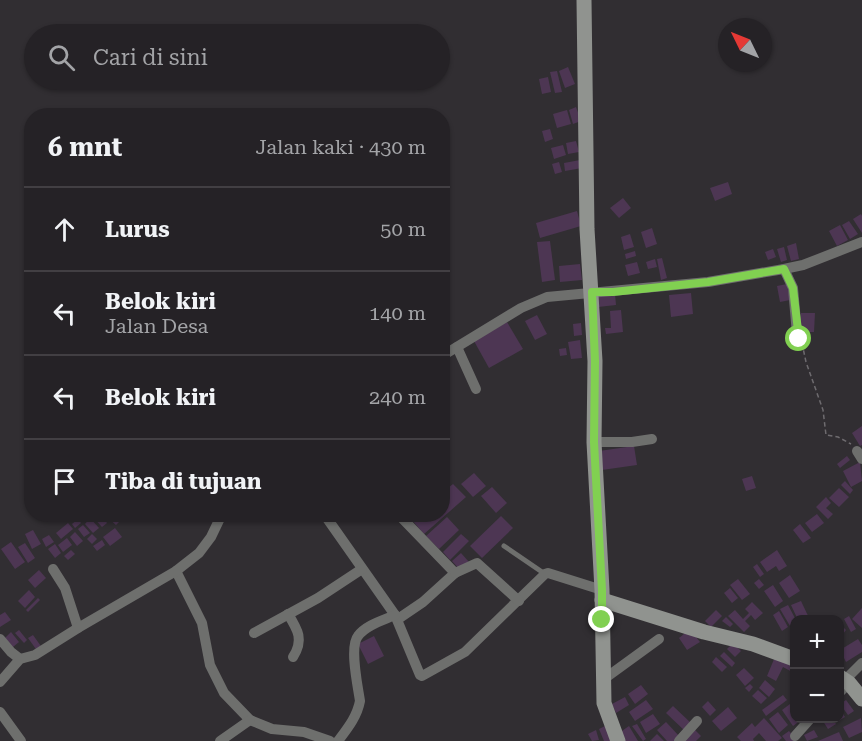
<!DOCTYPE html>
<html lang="id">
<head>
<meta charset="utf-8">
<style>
	body { margin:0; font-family:"Roboto Serif",serif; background:#2d2a2e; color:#f1f3f6 }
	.controls { position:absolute; right:18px; bottom:18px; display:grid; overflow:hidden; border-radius:12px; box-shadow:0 2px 4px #0004 }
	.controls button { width:54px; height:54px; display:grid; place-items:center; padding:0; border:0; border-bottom:2px solid #423f43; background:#252226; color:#f1f3f6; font:30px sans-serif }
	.compass { position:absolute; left:718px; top:18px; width:54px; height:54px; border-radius:50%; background:#252226; box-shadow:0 2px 4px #0004; rotate:313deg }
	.stop { position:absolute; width:18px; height:18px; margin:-14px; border:4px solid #81d051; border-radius:50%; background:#fff }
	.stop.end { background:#81d051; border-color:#fff; box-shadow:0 2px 6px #0008 }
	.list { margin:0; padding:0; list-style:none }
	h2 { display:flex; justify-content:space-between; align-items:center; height:78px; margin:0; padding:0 24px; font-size:26px }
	h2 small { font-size:20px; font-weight:400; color:#a3a4a7 }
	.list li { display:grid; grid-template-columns:39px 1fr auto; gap:18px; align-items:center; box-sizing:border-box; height:84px; padding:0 24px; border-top:2px solid #423f43 }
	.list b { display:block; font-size:22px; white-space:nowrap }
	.list p { margin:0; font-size:20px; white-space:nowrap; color:#a3a4a7 }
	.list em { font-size:20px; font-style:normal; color:#a3a4a7 }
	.icon { flex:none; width:33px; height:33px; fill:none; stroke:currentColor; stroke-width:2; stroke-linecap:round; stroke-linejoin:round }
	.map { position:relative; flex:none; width:862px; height:741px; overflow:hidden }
	.search { position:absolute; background:#252226; box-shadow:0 2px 4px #0004; left:24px; top:24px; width:426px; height:66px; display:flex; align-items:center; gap:15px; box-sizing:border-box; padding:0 21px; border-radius:33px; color:#a3a4a7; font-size:22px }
	.panel { position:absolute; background:#252226; box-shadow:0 2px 4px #0004; left:24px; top:108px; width:426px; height:414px; border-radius:24px }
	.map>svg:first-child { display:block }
</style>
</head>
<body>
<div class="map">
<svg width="862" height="741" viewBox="0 0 862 741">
	<rect width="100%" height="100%" fill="#312e32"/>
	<!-- building -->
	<g fill="#4d3653">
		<path d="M568,67L575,84L565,88L559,71Z"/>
		<path d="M557,71L562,92L555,93L550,72Z"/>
		<path d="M548,77L551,92L542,94L539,79Z"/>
		<path d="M576,107L581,121L573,124L569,110Z"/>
		<path d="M567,110L571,124L557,128L553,114Z"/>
		<path d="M550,129L553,139L545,142L542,131Z"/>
		<path d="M576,141L579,152L568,154L566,143Z"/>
		<path d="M563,145L566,155L554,159L551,148Z"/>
		<path d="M580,160L582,168L565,171L564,163Z"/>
		<path d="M559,162L562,172L555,174L552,164Z"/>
		<path d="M728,182L732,194L715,201L710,188Z"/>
		<path d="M623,198L631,208L619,218L610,208Z"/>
		<path d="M577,211L581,226L540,238L536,223Z"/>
		<path d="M861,214L862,216V233L853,219Z"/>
		<path d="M849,221L858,234L850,239L842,225Z"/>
		<path d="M840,225L848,240L837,246L829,231Z"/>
		<path d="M652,228L657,244L646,248L641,232Z"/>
		<path d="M630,234L634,247L624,250L621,237Z"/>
		<path d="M550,241L555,280L542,282L537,242Z"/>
		<path d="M796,243L799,259L791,261L787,246Z"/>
		<path d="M784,247L787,260L781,262L777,249Z"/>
		<path d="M773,249L776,257L768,260L765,252Z"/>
		<path d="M635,251L636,256L626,259L625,254Z"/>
		<path d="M662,258L667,278L661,280L657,259Z"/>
		<path d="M655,259L657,267L648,269L646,262Z"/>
		<path d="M637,262L640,273L628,276L625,265Z"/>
		<path d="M580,264L582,280L560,282L559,266Z"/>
		<path d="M787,284L790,300L780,302L777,286Z"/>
		<path d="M691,293L693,314L671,317L669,295Z"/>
		<path d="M615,294L616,305L598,307L597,296Z"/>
		<path d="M621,310L623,332L606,334L605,328H611L610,311Z"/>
		<path d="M801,313H815L814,332H800Z"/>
		<path d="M537,315L547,334L535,340L525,321Z"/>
		<path d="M507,322L523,349L489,368L474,341Z"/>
		<path d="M581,323L582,335L574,336L573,324Z"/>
		<path d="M580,340L582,358L571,359L568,342Z"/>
		<path d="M566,348L567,355L560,356L559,349Z"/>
		<path d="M862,426V445L860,446L852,433Z"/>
		<path d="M634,446L637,465L602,470L599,451Z"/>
		<path d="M847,456L850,460L840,468L837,464Z"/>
		<path d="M860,462L862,481L851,487L843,471Z"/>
		<path d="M474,473L486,486L473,497L461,484Z"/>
		<path d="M752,476L756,488L746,491L742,479Z"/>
		<path d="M845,481L853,490L850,494L841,485Z"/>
		<path d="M453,484L466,497L424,534L412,520L418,514H442V493Z"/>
		<path d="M492,487L507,503L496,513L481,496Z"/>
		<path d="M839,488L849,497L839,507L829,498Z"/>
		<path d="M826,497L831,503L826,508L833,514L828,519L816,507Z"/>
		<path d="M93,514H100L107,523L102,527L92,516Z"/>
		<path d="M108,514H113L120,521L116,525L106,516Z"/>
		<path d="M817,514L824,523L812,532L805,523Z"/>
		<path d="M501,516L513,528L482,558L470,546Z"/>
		<path d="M447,517L459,530L439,549L426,536Z"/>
		<path d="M90,518L99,528L93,533L85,524Z"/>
		<path d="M78,519L81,523L75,528L72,524Z"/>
		<path d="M68,523L73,529L61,539L56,533Z"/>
		<path d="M800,524L811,538L803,543L793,530Z"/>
		<path d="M83,525L90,533L84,537L78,529Z"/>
		<path d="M115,528L122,537L110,546L103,537Z"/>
		<path d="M33,530L41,544L32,549L25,534Z"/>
		<path d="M75,532L83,541L77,546L70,537Z"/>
		<path d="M92,534L97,539L92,544L87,539Z"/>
		<path d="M461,534L469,541L450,560L443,552Z"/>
		<path d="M49,535L54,542L46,547L42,539Z"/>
		<path d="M67,538L72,545L63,552L58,545Z"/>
		<path d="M102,540L105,545L97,551L93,546Z"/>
		<path d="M11,542L25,562L15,569L1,549Z"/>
		<path d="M25,543L35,558L28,563L18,547Z"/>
		<path d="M55,544L61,553L55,558L48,549Z"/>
		<path d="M71,550L75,554L68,560L64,556Z"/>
		<path d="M777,550L787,566L779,571L776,566L767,572L760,562Z"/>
		<path d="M461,553L469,562L460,570L452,561Z"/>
		<path d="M757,564L764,574L760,577L753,567Z"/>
		<path d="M39,570L46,578L35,588L28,580Z"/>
		<path d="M790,575L800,591L789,598L779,583Z"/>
		<path d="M738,579L750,594L742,600L730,585Z"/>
		<path d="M759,579L764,585L759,589L754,583Z"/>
		<path d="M773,585L783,601L775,607L764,591Z"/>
		<path d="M730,588L738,598L732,603L724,593Z"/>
		<path d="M29,590L35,597L25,608L18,601Z"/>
		<path d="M38,598L40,600L28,612L26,610Z"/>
		<path d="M801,601L810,620H798L791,605Z"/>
		<path d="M752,602L763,613L755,620L751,615L745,621L750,626L744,632L728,616L735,610L743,619L749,613L745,609Z"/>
		<path d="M788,605L796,620L794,624L790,626L780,609Z"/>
		<path d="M862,608V628L852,619Z"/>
		<path d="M716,610L722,616L711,627L705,621Z"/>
		<path d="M779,611L788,627L782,631L773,615Z"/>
		<path d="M5,612L11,620L0,627V615Z"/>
		<path d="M849,616L856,629L851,632L844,619Z"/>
		<path d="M726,617L733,624L730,627L722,621Z"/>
		<path d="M840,624L846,630L843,634L840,631Z"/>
		<path d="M690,629L700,642L687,650L679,638Z"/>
		<path d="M19,630L27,640L24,643L15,633Z"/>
		<path d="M11,632L19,642L13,647L5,638Z"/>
		<path d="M33,635L43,649L38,652L28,638Z"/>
		<path d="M374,636L384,656L368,664L358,644Z"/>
		<path d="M858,639L862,645V652L846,662L840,650Z"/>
		<path d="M733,643L741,651L735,657L727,649Z"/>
		<path d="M724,652L735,663L732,667L720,656Z"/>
		<path d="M777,652L794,662V673L783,667L776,681L767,676Z"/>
		<path d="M716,657L727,667L722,672L712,662Z"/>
		<path d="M744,668L754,678L745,686L736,675Z"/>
		<path d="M765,680L775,689L769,697L759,688Z"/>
		<path d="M750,684L753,687L749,692L745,688Z"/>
		<path d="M641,685L648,694L635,704L628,694Z"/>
		<path d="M758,690L767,698L761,704L752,696Z"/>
		<path d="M783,695L787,700L766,716L762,710Z"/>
		<path d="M625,697L629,705L616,713L612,704Z"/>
		<path d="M646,700L653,709L635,721L629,712Z"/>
		<path d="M846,700L854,711L848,715L840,704Z"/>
		<path d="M708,701L716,710L710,716L702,707Z"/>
		<path d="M790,704L794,711V718L801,720L793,726L782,710Z"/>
		<path d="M673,706L692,724L685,731L666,713Z"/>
		<path d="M728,707L737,718L721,731L712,721Z"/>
		<path d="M840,709L845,717L838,721L836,718H840Z"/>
		<path d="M778,712L788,725L779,733L769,719Z"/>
		<path d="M653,714L660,724L646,733L640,722Z"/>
		<path d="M764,718L782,738L778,741H766L759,733L753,739L754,741H741L737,737L752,723L755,727Z"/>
		<path d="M821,718H832L836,724L828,729Z"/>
		<path d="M861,718L862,732L849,738L843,727Z"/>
		<path d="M666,722L680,737L676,741H667L657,730Z"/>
		<path d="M637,724L646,739L643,741L632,726Z"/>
		<path d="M605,726L612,741H604L599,729Z"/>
		<path d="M629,726L638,741H624L619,733Z"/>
		<path d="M694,729L701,736L696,741H681Z"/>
		<path d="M596,730L599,740L592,741L588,734Z"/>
		<path d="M814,730L818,737L807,741L804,735Z"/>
		<path d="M789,731L796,739L794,741H786L782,736Z"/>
		<path d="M839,732L843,741H818Z"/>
		<path d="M657,734L664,741H650Z"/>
	</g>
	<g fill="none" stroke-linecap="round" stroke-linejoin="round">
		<!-- path -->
		<path stroke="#6e6b6f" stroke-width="1.5" stroke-dasharray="4.5 3" stroke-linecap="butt" d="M802,343L806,362L823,410L826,435L838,437L851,444"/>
		<!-- lane -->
		<path stroke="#6e6f6d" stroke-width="5" d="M504,546L545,574"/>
		<!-- street -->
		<g stroke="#6e6f6d" stroke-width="10">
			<path d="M784,269L793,288L797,334"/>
			<path d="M457,347L476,389"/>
			<path d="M442,356L521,308L547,297L708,282L784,269L803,265L862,242"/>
			<path d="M594,442H632L652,439"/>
			<path d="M857,451L862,459"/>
			<path d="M324,514L395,615L420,675L422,676L465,652L545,574L548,573L602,590"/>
			<path d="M398,514L455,573L423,602L398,619"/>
			<path d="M53,569L65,588L78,628"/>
			<path d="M176,571L202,623L210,665L224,693L250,720L272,729L304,732L330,741"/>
			<path d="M455,573L477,563L519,601"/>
			<path d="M288,614C298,630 304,640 293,657"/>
			<path d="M254,633L318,598L362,569"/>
			<path d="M0,639L11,652L20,659"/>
			<path d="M604,679L659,639"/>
			<path d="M845,680L862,663"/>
			<path d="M0,682L20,659L35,655L78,628L176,571L199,553L211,537L222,514"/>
			<path d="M840,692L849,683"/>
			<path d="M0,712L21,741"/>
			<path d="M795,736L811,718"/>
			<path d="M220,741L250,720"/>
			<path d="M338,741C347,729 357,717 360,701C358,687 349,647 358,636C366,625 384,620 395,615"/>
			<path d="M679,741L697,721"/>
		</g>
		<!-- secondary -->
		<g stroke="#90938f" stroke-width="15">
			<path d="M584,0L587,229L595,361L594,442L602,590L604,703L618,741"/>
			<path d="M602,600L704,632L753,644L794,659"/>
			<path d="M840,677L849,683L862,699"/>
		</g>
	</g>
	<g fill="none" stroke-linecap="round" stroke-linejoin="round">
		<!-- route -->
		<path stroke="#81d051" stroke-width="8" d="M602,620V590L594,442L595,361L592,292H613L708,282L784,269L793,288L799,339"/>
	</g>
</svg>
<div class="controls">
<button>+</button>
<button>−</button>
</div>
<svg class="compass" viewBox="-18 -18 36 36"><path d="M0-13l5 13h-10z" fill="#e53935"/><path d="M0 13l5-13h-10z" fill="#a3a4a7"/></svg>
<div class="stop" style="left:799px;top:339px"></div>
<div class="stop end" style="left:602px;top:620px"></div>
<div class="search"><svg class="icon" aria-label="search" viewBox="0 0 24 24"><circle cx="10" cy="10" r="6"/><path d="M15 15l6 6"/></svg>Cari di sini</div>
<section class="panel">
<h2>6 mnt<small>Jalan kaki · 430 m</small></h2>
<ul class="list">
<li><svg class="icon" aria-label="ahead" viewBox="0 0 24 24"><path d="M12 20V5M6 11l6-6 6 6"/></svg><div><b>Lurus</b></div><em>50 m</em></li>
<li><svg class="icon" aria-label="left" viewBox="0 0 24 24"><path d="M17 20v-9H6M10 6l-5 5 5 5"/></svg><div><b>Belok kiri</b><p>Jalan Desa</p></div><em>140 m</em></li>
<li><svg class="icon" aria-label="left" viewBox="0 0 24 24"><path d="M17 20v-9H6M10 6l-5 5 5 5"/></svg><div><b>Belok kiri</b></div><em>240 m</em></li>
<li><svg class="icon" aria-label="arrive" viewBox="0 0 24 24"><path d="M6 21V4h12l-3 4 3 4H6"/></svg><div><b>Tiba di tujuan</b></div></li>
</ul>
</section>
</div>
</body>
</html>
